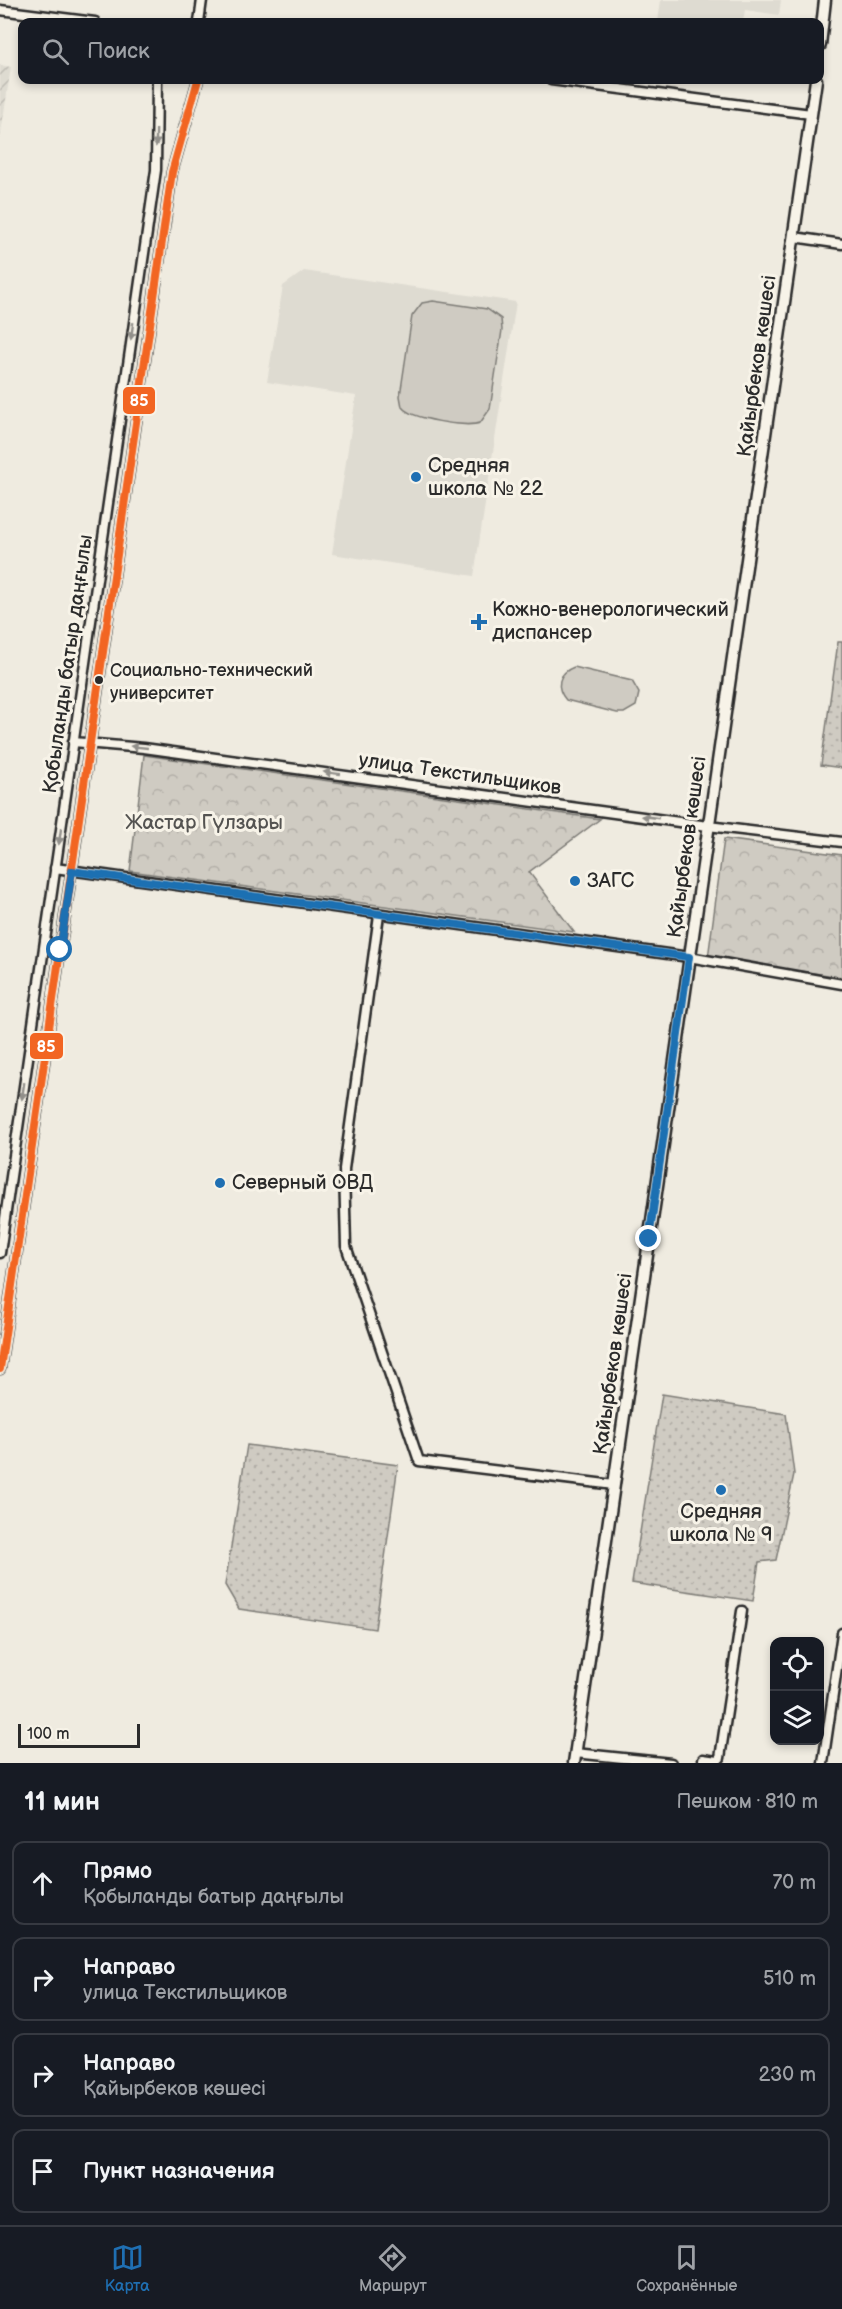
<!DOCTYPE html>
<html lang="ru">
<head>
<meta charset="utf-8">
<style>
	body { margin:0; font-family:"Balsamiq Sans",sans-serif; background:#242831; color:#f1f3f6 }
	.controls { position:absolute; right:18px; bottom:18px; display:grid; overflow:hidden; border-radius:12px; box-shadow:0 3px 9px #0003 }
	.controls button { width:54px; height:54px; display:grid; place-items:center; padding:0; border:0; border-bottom:2px solid #363941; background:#171b24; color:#f1f3f6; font:30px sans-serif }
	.scale { position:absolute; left:18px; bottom:15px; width:122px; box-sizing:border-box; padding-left:6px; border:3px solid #2b2b2b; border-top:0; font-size:16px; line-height:21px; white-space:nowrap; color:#2b2b2b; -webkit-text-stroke:4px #f7f3e8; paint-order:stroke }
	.stop { position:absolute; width:18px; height:18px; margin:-14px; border:4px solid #1f6fb2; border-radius:50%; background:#fff }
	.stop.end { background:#1f6fb2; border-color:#fff; box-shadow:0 2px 6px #0008 }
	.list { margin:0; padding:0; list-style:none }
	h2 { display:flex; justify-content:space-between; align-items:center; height:78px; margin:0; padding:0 24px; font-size:26px }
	h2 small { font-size:20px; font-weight:400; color:#9ea1a6 }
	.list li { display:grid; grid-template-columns:39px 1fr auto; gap:18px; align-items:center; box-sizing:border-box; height:84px; margin:0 12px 12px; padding:0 12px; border:2px solid #363941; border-radius:12px }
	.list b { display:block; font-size:22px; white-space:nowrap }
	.list p { margin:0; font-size:20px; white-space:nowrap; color:#9ea1a6 }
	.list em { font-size:20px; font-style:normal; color:#9ea1a6 }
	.icon { flex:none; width:33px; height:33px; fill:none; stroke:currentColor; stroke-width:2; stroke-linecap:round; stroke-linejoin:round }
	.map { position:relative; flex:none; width:842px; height:1763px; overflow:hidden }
	.search { position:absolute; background:#171b24; box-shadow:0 3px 9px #0003; left:18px; right:18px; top:18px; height:66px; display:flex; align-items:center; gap:15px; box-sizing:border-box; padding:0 21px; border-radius:12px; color:#9ea1a6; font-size:22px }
	.sheet { height:462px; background:#171b24 }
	nav { display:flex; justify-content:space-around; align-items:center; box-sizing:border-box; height:84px; border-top:2px solid #363941; background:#171b24; font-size:16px; color:#9ea1a6 }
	nav a { display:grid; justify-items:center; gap:3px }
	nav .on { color:#1f6fb2 }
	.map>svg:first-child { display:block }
</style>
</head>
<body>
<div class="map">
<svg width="842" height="1763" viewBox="0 0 842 1763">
	<defs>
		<pattern id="industrial-furrows" width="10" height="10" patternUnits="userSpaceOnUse" patternTransform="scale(1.5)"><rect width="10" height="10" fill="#dedbd1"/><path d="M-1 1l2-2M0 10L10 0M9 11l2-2" fill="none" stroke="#bfbcb4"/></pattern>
		<pattern id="grass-dots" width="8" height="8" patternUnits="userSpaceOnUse" patternTransform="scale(1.5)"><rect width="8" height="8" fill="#cfcbc2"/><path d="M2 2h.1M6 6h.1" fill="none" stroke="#b2aea7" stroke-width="1.8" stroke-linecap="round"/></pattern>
		<pattern id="park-crowns" width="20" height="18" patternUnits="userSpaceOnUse" patternTransform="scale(1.5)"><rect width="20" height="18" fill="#cfcbc2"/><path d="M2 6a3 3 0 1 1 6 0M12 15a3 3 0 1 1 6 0" fill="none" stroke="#b2aea7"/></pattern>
	</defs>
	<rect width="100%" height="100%" fill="#efebe0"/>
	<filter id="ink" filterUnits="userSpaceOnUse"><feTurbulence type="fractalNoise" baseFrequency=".0167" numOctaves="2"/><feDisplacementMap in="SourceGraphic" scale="12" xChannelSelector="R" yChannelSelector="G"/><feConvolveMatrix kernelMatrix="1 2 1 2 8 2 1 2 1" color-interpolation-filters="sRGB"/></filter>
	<g filter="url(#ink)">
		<!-- built -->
		<g fill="#dedbd1">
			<path d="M661,0H781L779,15L745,10L743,22H658Z"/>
			<path d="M304,271L516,302L474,576L332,554L356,396L267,382L283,286Z"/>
		</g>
		<!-- industrial -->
		<path fill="url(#industrial-furrows)" d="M0,65L11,67L0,139Z"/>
		<!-- grass -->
		<g fill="url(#grass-dots)" stroke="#7d7b76" stroke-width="1.5">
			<path d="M838,642H842V768L821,765Z"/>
			<path d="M662,1394L786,1414L794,1474L776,1560L759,1562L753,1601L632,1583Z"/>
			<path d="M247,1445L398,1465L375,1629L239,1609L225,1585Z"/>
		</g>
		<!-- park -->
		<g fill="url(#park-crowns)" stroke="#7d7b76" stroke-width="1.5">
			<path d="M144,755L600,819L529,872L574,932L130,871Z"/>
			<path d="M724,839L842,855V977L708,958Z"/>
		</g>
		<!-- garden -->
		<g fill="#cfcbc2" stroke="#7d7b76" stroke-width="1.5">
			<path d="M433,301L487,309L501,319L502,330L490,409L480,423C466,428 411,419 402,407L400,396L412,316L422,303Z"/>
			<path d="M574,667L632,681L639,693L636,706L624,713H617L566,700C555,687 558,673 574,667Z"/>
		</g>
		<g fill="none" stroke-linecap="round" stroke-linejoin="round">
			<!-- minor casing -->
			<g stroke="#2b2b2b" stroke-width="13">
				<g id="minor">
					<path d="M0,10L95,22"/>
					<path d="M199,22L202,0"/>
					<path d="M551,80L811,114"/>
					<path d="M794,237L842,244"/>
					<path d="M73,742L144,748L708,826L842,842"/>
					<path d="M55,868L689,957L842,984"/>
					<path d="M379,915L344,1169L346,1246L419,1461L614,1485"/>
					<path d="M0,1253L156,170L157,80"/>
					<path d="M0,1369L172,172L198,80"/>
					<path d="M575,1753L671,1763"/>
					<path d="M703,1759L717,1761L720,1758L742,1611"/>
					<path d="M823,1763L842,1633"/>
				</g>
			</g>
			<!-- major casing -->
			<g stroke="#2b2b2b" stroke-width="15">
				<g id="major">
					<path d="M820,45L825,0"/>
					<path d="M574,1763L816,80"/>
				</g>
			</g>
			<!-- minor -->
			<use href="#minor" stroke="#f7f3e8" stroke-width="8"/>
			<!-- major -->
			<use href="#major" stroke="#f7f3e8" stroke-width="10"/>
			<!-- bus-1 casing -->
			<g stroke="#f7f3e8" stroke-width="12">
				<path id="bus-1" d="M0,1369L172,172L198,80"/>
			</g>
			<!-- bus-1 -->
			<use href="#bus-1" stroke="#f26522" stroke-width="8"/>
		</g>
		<!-- one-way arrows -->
		<defs><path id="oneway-solid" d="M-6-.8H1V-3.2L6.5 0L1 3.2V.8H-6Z" transform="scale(1.5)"/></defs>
		<g fill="#918f8a">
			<use href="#oneway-solid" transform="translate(156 138) rotate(91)"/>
			<use href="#oneway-solid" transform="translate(132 331) rotate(98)"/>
			<use href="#oneway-solid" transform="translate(139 747) rotate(-174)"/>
			<use href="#oneway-solid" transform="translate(332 773) rotate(-173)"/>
			<use href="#oneway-solid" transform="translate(650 817) rotate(-172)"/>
			<use href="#oneway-solid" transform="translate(60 836) rotate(98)"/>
			<use href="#oneway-solid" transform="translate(23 1091) rotate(98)"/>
		</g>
	</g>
	<g fill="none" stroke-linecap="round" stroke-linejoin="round" filter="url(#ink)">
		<!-- route -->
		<path stroke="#1f6fb2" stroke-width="8" d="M60,950L72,871L689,957L649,1239"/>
	</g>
	<!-- markers -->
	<g fill="#1f6fb2" stroke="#f7f3e8" stroke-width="2">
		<circle cx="416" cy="477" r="6"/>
		<path d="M476 613h6v6h6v6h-6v6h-6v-6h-6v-6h6z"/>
		<circle cx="575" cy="881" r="6"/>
		<circle cx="220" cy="1183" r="6"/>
		<circle cx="721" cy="1490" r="6"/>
	</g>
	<circle fill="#2b2b2b" stroke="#f7f3e8" stroke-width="2" cx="99" cy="680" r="5"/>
	<g text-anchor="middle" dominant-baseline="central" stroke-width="6" stroke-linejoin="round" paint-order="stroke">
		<!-- bus labels -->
		<g font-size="18" fill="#2b2b2b" stroke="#f7f3e8" text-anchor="start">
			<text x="110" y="670">Социально-технический<tspan x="110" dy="23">университет</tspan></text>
		</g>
		<!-- street labels -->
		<g font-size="20" fill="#2b2b2b" stroke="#f7f3e8">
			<text transform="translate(757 366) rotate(-82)">Қайырбеков көшесі</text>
			<text transform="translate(68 664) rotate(-82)">Қобыланды батыр даңғылы</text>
			<text transform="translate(460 774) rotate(8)">улица Текстильщиков</text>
			<text transform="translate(687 847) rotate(-82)">Қайырбеков көшесі</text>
			<text transform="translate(613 1364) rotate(-82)">Қайырбеков көшесі</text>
		</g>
		<!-- poi labels -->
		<g font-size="20" fill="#2b2b2b" stroke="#f7f3e8" text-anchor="start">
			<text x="428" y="466">Средняя<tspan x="428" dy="23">школа № 22</tspan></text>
			<text x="492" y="610">Кожно-венерологический<tspan x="492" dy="23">диспансер</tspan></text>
			<text x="587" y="881">ЗАГС</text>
			<text x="232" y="1183">Северный ОВД</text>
			<text x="721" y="1512" text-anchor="middle">Средняя<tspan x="721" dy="23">школа № 9</tspan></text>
		</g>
		<!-- park labels -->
		<g font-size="20" fill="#545351" stroke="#f7f3e8">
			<text x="204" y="823">Жастар Гүлзары</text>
		</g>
	</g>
	<g stroke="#f7f3e8" stroke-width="2">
		<rect x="122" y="386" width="34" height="29" rx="6" fill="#f26522"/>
		<rect x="29" y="1032" width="35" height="28" rx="6" fill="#f26522"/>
	</g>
	<g font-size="16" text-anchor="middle" font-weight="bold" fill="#fff">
		<text x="139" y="406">85</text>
		<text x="46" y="1052">85</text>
	</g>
</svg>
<div class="controls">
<button><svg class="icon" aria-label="locate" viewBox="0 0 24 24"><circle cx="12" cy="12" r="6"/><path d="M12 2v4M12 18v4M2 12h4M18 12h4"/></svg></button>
<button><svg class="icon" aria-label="layers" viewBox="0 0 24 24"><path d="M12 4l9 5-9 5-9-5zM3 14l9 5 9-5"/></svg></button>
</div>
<div class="scale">100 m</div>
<div class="stop" style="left:60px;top:950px"></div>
<div class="stop end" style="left:649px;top:1239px"></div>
<div class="search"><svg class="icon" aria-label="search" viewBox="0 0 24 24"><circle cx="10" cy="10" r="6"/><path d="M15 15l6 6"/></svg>Поиск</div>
</div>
<section class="sheet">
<h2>11 мин<small>Пешком · 810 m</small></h2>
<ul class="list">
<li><svg class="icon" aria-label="ahead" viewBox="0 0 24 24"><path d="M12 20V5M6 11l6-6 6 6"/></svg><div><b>Прямо</b><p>Қобыланды батыр даңғылы</p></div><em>70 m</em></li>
<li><svg class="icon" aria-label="right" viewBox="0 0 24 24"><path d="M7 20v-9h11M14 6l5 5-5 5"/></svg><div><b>Направо</b><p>улица Текстильщиков</p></div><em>510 m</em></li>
<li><svg class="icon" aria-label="right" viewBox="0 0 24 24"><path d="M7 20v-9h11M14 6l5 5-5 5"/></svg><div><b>Направо</b><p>Қайырбеков көшесі</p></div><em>230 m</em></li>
<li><svg class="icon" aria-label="arrive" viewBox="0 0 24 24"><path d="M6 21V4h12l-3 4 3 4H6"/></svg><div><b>Пункт назначения</b></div></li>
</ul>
</section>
<nav>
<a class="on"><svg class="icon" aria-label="map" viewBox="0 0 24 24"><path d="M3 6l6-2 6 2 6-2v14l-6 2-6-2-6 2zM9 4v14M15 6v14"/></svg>Карта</a>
<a><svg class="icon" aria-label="directions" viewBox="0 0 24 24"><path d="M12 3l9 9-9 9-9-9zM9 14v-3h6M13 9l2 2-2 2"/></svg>Маршрут</a>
<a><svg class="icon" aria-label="saved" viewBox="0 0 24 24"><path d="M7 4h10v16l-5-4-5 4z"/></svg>Сохранённые</a>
</nav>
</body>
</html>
